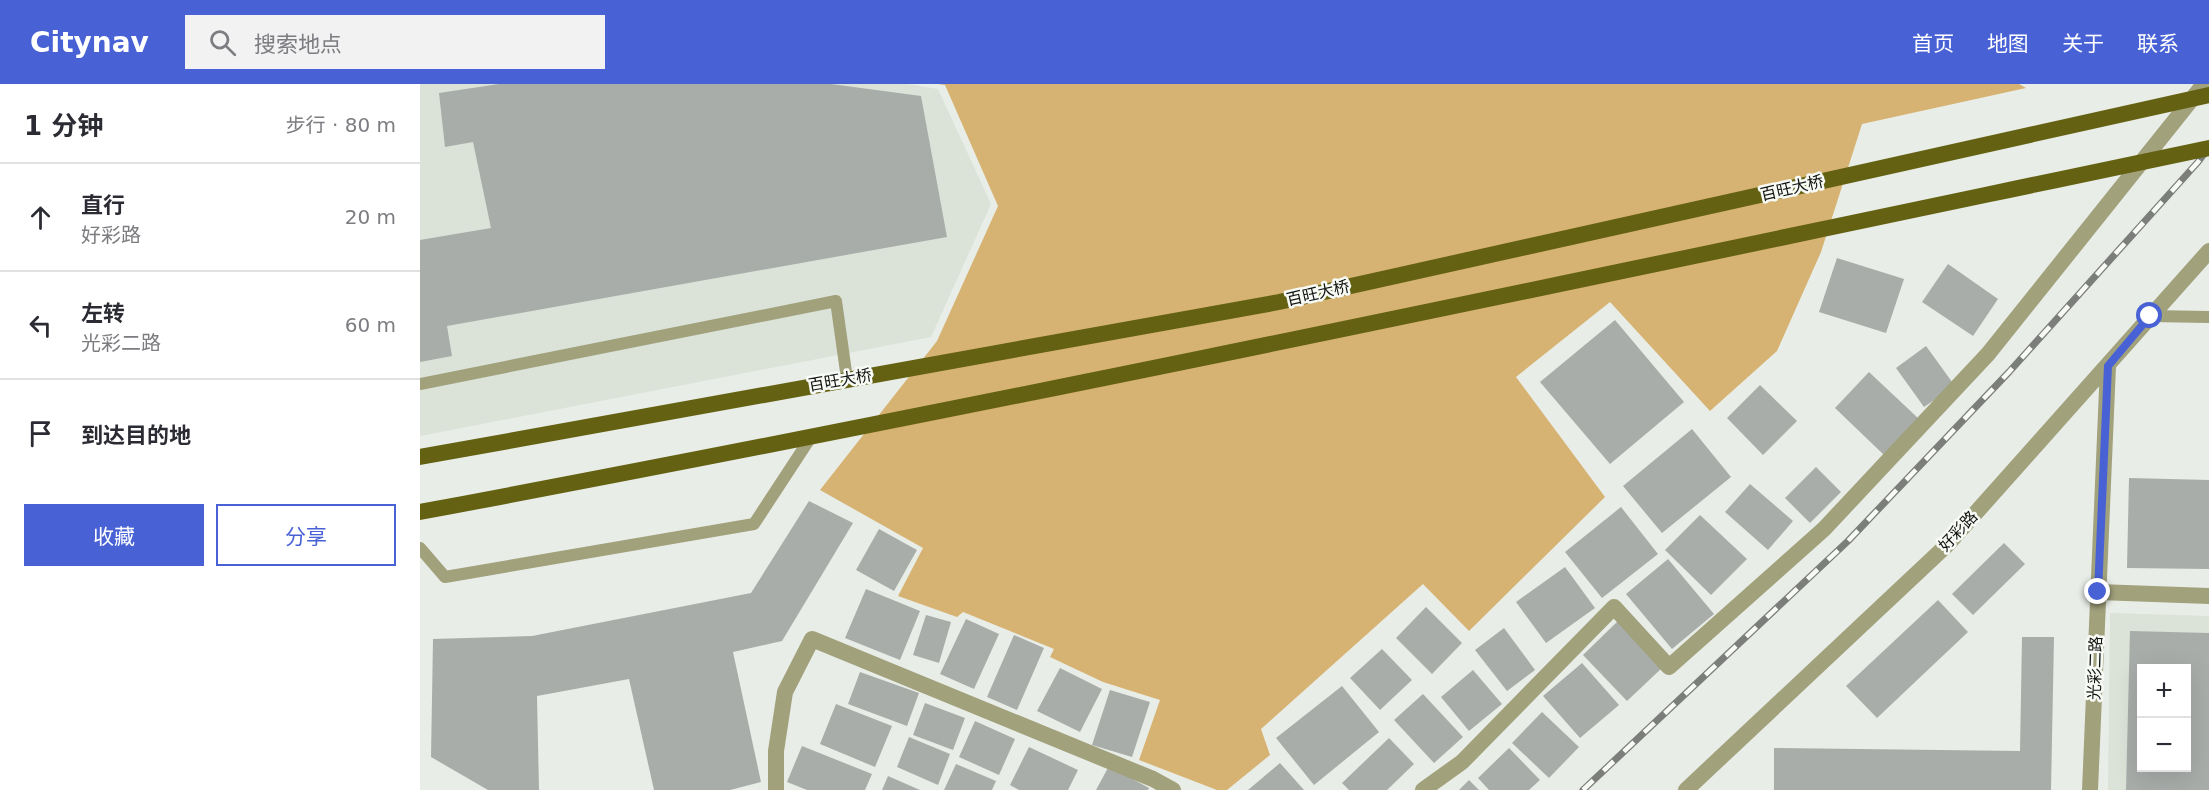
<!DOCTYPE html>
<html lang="zh">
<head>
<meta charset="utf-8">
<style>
	body { margin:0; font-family:"DejaVu Sans","Noto Sans SC",sans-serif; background:#f2f2f3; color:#2b2b33 }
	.controls { position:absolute; right:18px; bottom:18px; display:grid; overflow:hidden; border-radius:0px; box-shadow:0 6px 24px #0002 }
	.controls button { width:54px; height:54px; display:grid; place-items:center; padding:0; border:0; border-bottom:2px solid #e1e1e2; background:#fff; color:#2b2b33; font:30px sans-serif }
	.stop { position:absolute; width:18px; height:18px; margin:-14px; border:4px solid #4862d6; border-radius:50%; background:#fff }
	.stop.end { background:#4862d6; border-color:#fff; box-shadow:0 2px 6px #0008 }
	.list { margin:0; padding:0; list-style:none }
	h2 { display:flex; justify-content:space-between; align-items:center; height:78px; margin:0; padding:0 24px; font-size:26px }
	h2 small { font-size:20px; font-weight:400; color:#7c7c81 }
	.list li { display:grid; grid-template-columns:39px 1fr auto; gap:18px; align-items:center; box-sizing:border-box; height:108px; padding:0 24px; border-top:2px solid #e1e1e2 }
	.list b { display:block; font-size:22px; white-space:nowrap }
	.list p { margin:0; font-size:20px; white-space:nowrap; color:#7c7c81 }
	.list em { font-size:20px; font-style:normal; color:#7c7c81 }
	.actions { display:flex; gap:12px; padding:18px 24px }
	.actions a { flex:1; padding:14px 0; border:2px solid #4862d6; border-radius:0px; text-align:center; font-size:21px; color:#4862d6 }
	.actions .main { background:#4862d6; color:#fff }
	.icon { flex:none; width:33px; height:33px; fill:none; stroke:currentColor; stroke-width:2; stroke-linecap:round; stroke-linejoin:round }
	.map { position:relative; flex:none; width:1789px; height:706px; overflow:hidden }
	header { display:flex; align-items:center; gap:36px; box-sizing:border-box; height:84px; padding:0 30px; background:#4862d6; color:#fff }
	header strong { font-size:28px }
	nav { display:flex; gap:33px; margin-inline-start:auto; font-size:21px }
	.search { width:420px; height:54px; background:#f2f2f3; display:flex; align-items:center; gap:15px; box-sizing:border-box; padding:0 21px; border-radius:0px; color:#7c7c81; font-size:22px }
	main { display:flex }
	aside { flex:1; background:#fff }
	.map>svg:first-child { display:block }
</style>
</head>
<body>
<header>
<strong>Citynav</strong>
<div class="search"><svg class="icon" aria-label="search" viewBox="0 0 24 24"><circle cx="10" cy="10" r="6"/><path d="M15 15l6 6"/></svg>搜索地点</div>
<nav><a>首页</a><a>地图</a><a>关于</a><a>联系</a></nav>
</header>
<main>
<aside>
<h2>1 分钟<small>步行 · 80 m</small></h2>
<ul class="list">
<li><svg class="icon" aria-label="ahead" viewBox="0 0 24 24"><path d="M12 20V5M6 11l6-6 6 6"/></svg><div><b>直行</b><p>好彩路</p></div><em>20 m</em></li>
<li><svg class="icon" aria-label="left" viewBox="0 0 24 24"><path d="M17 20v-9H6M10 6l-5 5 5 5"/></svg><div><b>左转</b><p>光彩二路</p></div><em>60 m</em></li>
<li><svg class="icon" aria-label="arrive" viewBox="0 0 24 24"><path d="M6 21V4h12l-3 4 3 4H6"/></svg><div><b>到达目的地</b></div></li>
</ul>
<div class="actions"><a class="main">收藏</a><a>分享</a></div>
</aside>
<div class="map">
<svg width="1789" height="706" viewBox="0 0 1789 706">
	<rect width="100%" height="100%" fill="#e9ede7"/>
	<!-- built -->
	<g fill="#dbe2d7" fill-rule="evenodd">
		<path d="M0,0H487L518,5L571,120L511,253L0,352Z"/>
		<path d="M1690,529L1789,532V706H1688ZM1722,584H1766V684H1722Z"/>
	</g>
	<!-- green -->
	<path fill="#d7b373" d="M518,0H1599L1606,4L1442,40L1401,168L1357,267L1290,327L1190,218L1096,293L1185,413L1049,547L1003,500L841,645L850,671L807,706H797L719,676L740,616L683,598L630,573L634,565L543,528L537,533L478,512L503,464L400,406L517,257L578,122L525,1Z"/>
	<!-- building -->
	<g fill="#a8adaa" fill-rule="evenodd">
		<path d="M79,0H411L501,12L527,153L27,242L32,272L0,278V156L71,144L53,58L25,63L19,9Z"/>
		<path d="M1417,174L1484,195L1466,249L1399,228Z"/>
		<path d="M1528,180L1578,215L1553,252L1502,218Z"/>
		<path d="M1195,236L1264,318L1190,380L1120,298Z"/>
		<path d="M1506,262L1535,302L1504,323L1476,284Z"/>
		<path d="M1449,288L1499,335L1464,371L1415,324Z"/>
		<path d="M1340,301L1377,337L1343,371L1307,334Z"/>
		<path d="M1272,345L1311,393L1242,449L1203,402Z"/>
		<path d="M1396,383L1421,408L1390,439L1365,414Z"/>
		<path d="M1709,394L1789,396V485L1707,484Z"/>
		<path d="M1330,400L1373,437L1348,466L1305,428Z"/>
		<path d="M389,417L433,439L362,557L313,568L341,698L310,706H234L209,595L117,612L119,706H68L11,673L13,555L112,552L331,509Z"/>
		<path d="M1201,423L1238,470L1182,514L1145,468Z"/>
		<path d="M1280,431L1327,475L1291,511L1245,466Z"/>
		<path d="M459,445L497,466L474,507L436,486Z"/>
		<path d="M1584,459L1605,480L1553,531L1532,510Z"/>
		<path d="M1248,475L1294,530L1252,565L1206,510Z"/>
		<path d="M1145,483L1175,524L1126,559L1096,518Z"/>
		<path d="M446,505L500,527L480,576L425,554Z"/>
		<path d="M1518,516L1548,548L1457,634L1426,602Z"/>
		<path d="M1006,523L1042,559L1012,590L976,554Z"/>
		<path d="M506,531L531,538L519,579L493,571Z"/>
		<path d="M546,535L579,550L554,605L520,590Z"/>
		<path d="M1198,537L1242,584L1207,617L1163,571Z"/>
		<path d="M1084,544L1115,586L1087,607L1055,566Z"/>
		<path d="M1710,547L1789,549V706H1706ZM1722,584H1766V684H1722Z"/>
		<path d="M594,551L624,564L597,626L567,613Z"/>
		<path d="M1602,553H1634L1631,706H1354V664L1600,667Z"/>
		<path d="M962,565L992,596L960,626L930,594Z"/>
		<path d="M1162,579L1199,621L1160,654L1123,612Z"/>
		<path d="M640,584L682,605L660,648L617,627Z"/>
		<path d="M1053,586L1082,620L1049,647L1021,613Z"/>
		<path d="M440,588L499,609L487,642L428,620Z"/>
		<path d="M922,602L959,648L894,701L856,654Z"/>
		<path d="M690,606L730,618L712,673L672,661Z"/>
		<path d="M1003,610L1043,653L1014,679L974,636Z"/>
		<path d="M505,619L545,634L533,666L493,651Z"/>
		<path d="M416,620L472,642L455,683L400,660Z"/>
		<path d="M1122,628L1159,663L1129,694L1092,659Z"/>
		<path d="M555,637L595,655L579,691L539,673Z"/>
		<path d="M489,653L530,670L518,701L477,683Z"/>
		<path d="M969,654L994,680L967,706H929L922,699Z"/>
		<path d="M382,662L452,690L445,706H387L367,698Z"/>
		<path d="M609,663L658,686L648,706H599L590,701Z"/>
		<path d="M1089,664L1120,696L1109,706H1069L1058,694Z"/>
		<path d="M860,679L884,706H828Z"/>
		<path d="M536,680L576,697L572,706H524Z"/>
		<path d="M689,682L729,704L728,706H676Z"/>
		<path d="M468,692L500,706H462Z"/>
		<path d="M1049,696L1059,706H1039Z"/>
	</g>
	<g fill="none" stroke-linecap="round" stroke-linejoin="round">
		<!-- service -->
		<g stroke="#a1a17c" stroke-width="12">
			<path d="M1730,232L1789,233"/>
			<path d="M0,300L416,217L427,295"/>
			<path d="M0,464L25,493L334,440L391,353"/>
		</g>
		<!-- minor -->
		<g stroke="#a1a17c" stroke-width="16">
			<path d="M1678,508L1789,512"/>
			<path d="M356,706V667L365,608L392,555L733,695L753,706"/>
			<path d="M1003,706L1042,678L1194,523L1249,583L1404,445L1568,270L1784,0"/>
			<path d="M1670,706L1688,282"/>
		</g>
		<!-- tertiary -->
		<path stroke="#a1a17c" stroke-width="16" d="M1266,706L1528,460L1789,167"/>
		<!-- rail casing -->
		<g stroke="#7b7e7a" stroke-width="7">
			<path id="rail" d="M1163,706L1428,457L1589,288L1778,78L1789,63"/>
		</g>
		<!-- rail -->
		<use href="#rail" stroke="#f7faf5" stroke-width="4.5" stroke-dasharray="14" stroke-linecap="butt"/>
		<!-- primary-bridge -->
		<g stroke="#646212" stroke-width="16">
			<path d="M0,373L859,218L1789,11"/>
			<path d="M0,428C598,316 1193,189 1789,64"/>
		</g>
	</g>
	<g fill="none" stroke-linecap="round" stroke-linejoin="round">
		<!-- route -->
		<path stroke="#4862d6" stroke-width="8" d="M1678,508L1688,282L1730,232"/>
	</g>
	<g text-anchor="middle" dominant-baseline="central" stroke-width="5" stroke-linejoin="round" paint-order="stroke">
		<!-- street labels -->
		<g font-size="16" fill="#111311" stroke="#f7faf5">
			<text transform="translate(1372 104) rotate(-13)">百旺大桥</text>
			<text transform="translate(898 209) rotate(-13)">百旺大桥</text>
			<text transform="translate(420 296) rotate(-10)">百旺大桥</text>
			<text transform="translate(1538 447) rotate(-47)">好彩路</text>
			<text transform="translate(1675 584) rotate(-88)">光彩二路</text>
		</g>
	</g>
</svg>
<div class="controls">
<button>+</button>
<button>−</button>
</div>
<div class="stop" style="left:1730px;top:232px"></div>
<div class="stop end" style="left:1678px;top:508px"></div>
</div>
</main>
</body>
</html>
